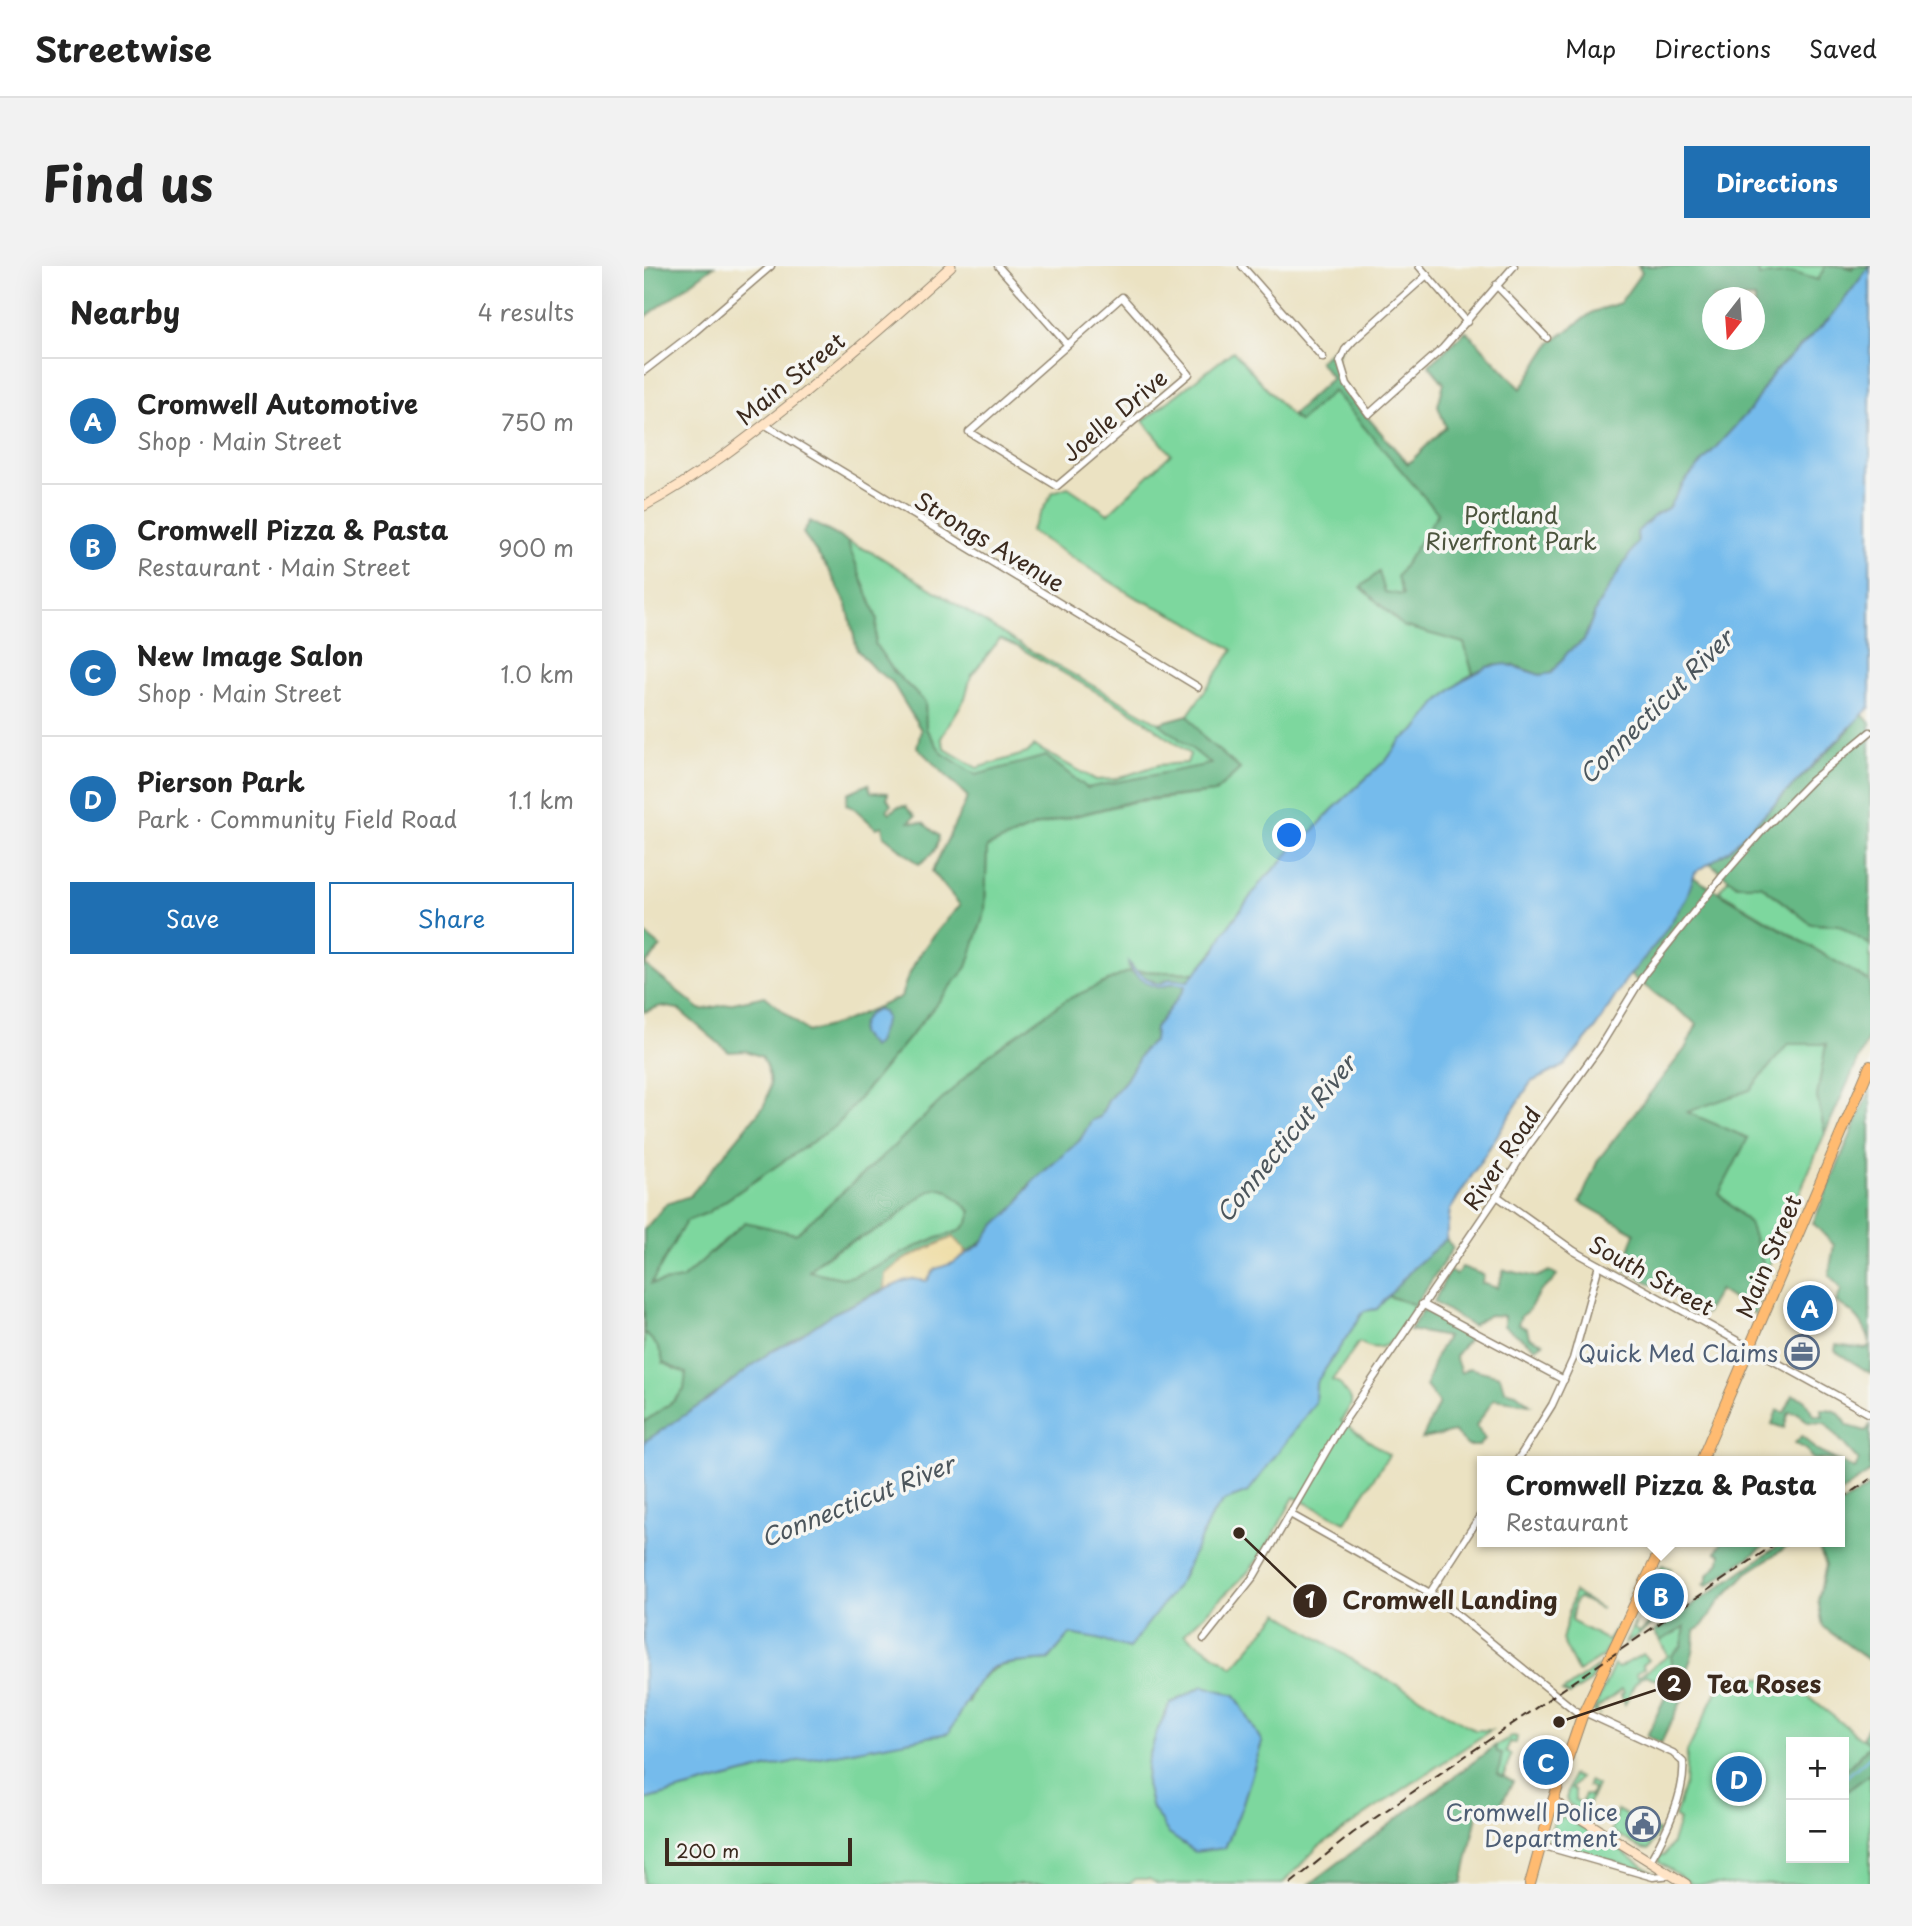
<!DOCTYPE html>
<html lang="en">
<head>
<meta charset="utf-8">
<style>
	body { margin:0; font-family:"Playpen Sans",sans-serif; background:#f2f2f2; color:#222 }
	.controls { position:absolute; right:21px; bottom:21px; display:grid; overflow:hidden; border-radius:0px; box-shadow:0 7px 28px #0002 }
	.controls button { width:63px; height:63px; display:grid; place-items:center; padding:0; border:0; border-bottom:2px solid #e0e0e0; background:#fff; color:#222; font:35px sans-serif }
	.compass { position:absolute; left:1058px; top:21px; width:63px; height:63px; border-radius:50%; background:#fff; box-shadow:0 7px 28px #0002; rotate:197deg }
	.scale { position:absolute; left:21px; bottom:18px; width:187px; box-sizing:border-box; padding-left:7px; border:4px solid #3b2a1e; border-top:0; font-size:19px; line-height:24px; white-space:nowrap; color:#3b2a1e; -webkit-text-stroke:5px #f6f6f2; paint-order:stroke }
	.you { position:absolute; left:646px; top:570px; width:24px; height:24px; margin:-18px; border:5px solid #fff; border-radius:50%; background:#1a73e8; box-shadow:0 0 0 10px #1a73e833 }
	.badge { display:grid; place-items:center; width:46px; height:46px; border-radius:50%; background:#1f6fb2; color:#fff; font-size:23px; font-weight:700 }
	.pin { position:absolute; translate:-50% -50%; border:4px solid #fff; box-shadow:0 2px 7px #0006 }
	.popup { position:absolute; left:833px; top:1190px; width:368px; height:91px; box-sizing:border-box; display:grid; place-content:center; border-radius:0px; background:#fff; filter:drop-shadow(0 2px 5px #0005); font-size:23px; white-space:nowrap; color:#767676 }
	.popup b { font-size:26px; color:#222 }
	.popup::after { content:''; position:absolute; left:50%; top:100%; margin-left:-14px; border:14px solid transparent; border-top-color:#fff }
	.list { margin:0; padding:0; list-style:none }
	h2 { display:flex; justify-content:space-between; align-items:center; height:91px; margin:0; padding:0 28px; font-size:30px }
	h2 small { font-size:23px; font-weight:400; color:#767676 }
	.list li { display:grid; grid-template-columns:46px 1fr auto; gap:21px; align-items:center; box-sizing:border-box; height:126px; padding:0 28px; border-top:2px solid #e0e0e0 }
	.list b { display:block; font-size:26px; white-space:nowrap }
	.list p { margin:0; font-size:23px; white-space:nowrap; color:#767676 }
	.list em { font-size:23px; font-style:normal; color:#767676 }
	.actions { display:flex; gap:14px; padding:21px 28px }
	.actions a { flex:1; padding:16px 0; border:2px solid #1f6fb2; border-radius:0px; text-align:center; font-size:24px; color:#1f6fb2 }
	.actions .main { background:#1f6fb2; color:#fff }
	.map { position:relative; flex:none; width:1226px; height:1618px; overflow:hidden; border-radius:0px }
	header { display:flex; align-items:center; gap:42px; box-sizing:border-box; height:98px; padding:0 35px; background:#fff; border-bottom:2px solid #e0e0e0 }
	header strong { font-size:33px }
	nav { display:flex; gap:38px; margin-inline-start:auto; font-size:24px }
	.intro { display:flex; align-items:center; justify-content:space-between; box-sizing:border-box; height:168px; padding:0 42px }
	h1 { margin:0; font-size:49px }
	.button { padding:18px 32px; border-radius:0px; background:#1f6fb2; color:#fff; font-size:24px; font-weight:700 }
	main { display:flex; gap:42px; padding:0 42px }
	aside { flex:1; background:#fff; border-radius:0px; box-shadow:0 7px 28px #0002 }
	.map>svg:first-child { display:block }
</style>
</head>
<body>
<header>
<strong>Streetwise</strong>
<nav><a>Map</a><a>Directions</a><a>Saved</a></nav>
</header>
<div class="intro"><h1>Find us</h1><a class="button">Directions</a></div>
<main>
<aside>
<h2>Nearby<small>4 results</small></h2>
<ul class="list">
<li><span class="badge">A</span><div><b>Cromwell Automotive</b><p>Shop · Main Street</p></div><em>750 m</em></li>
<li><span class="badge">B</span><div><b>Cromwell Pizza &amp; Pasta</b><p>Restaurant · Main Street</p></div><em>900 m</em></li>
<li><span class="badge">C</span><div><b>New Image Salon</b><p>Shop · Main Street</p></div><em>1.0 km</em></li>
<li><span class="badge">D</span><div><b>Pierson Park</b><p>Park · Community Field Road</p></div><em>1.1 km</em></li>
</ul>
<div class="actions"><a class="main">Save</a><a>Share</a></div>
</aside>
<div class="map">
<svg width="1226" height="1618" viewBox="0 0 1226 1618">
	<rect width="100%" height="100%" fill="#f6f6f2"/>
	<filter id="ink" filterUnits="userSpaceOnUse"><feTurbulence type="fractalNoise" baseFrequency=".0143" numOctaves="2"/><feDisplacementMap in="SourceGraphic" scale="14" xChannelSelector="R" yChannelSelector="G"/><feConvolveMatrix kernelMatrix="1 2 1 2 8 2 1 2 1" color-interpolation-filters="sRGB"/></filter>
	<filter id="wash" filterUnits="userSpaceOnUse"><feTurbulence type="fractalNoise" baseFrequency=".00686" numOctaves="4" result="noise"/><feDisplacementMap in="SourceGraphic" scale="28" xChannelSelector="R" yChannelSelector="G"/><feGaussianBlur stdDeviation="1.57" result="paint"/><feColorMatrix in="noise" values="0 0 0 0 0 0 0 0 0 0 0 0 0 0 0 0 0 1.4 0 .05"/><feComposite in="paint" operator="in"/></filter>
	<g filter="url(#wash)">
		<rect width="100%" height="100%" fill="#ebe2c2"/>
		<!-- green -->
		<g fill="#7dd79e" stroke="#5c805e" stroke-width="2" fill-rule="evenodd">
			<path d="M994,0H1226L1187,51L987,286L976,305L861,398L857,399L826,372L718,320L759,360L820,377L829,408L821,412L796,434L771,465L753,479L744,492L688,544L670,564L657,572L638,595L618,615L579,668L573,681L552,707L491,705L486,698L484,701L487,705L422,734L248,882L151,969L101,956L38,1013L6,1018L42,955L63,947L193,859L323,701L341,645L343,581L391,560L489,536L571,526L596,503L560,472L544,449L589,384L541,354L491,331L386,265L409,226L424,221L464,248L527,188L499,155L589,85L651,154L648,149L688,112L675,95L699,74L690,97L696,120L764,198L802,161L794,140L800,117L785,99L822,65L877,123L907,77L949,46L976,37L998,6ZM1069,32H1111V74H1069Z"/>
			<path d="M203,275L233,289L377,379L515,457L568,498L443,522L402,490L332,510L298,487L282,463L281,436L251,407L231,378L233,353ZM356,373L374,381L493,449L546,488L543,497L514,499L472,513L452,514L390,480L383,487L333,502L301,483L297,472L321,432L327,410Z"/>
			<path d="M1085,612L1093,619H1117L1167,658L1194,659L1226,679V716L1075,625Z"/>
			<path d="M1144,777L1182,778L1173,831L1181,867L1122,1006L1105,957L1075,928L1042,846L1106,824Z"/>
			<path d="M294,922L304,925L327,945L324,957L315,965L282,976L211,1010L198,1012L165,1005C190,978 221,975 249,954C263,943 276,927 294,922Z"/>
			<path d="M744,1030L771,1039C758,1061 746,1095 715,1076L688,1114L695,1117L707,1133V1139L697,1155L745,1189L701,1256L650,1231L621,1284L603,1307L540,1368L589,1401L635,1347L721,1402L776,1431L831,1464H847L674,1581L638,1618H514L505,1613H492L485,1618H0V1534L133,1499L324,1436C342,1393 363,1399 404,1394L426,1368L454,1373L536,1316L567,1250L580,1235L604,1226L671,1137L672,1117L720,1045L733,1043ZM559,1420L591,1429L618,1476L597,1543L581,1582L503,1498L513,1465L526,1438Z"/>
			<path d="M0,1066L12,1077L30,1103L43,1107L40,1124L31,1134L0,1156Z"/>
			<path d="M1018,1299L1027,1303L1019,1323L1037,1338L981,1378L992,1354L990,1363L995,1366L1032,1337L1009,1319Z"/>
			<path d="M930,1326L958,1343L935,1332L931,1335L927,1355L963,1374L973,1360L959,1390L934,1406L918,1374Z"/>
			<path d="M1041,1360L1038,1380L1029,1404L1016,1416L1003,1409C990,1413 987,1426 981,1438L977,1429L980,1427L978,1423L952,1443L956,1449L949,1445L970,1399L974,1402L999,1388L1004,1394L998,1399L1000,1402L992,1408L994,1411L1024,1390L1016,1375Z"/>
			<path d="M953,1401L947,1415L925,1429L918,1426Z"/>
			<path d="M1097,1409L1149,1419L1226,1479L1200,1506V1476H1147V1592H1200V1527L1226,1508V1618H1048L1015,1596V1589L1020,1590L1028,1577L1035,1554L1031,1551L1041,1518L1043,1486L1080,1411Z"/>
			<path d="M869,1470L873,1471L872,1477L866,1476L862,1485L867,1489L859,1512L854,1508L858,1487L853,1486L851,1480Z"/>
			<path d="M928,1509L936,1512L927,1523L931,1525V1534L938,1537L941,1528L946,1530L949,1522L944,1520L945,1515L953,1519L940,1548L926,1539L922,1533Z"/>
			<path d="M973,1544L986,1551L980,1561L1004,1576L1011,1563L1015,1565L1005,1584L998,1583L968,1565Z"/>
			<path d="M920,1551L956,1571L1011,1608L905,1577L904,1574L910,1555Z"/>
		</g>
		<!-- forest -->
		<g fill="#66b885" stroke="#507152" stroke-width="2" fill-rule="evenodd">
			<path d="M6,0H70L0,52V6Z"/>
			<path d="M994,0H1114L1115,10L1151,7L1174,14L1181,0H1200L1208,3L1209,0H1226L1187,51L1130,106L1106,144L1041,215L1024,242L1011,249L993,266L994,275L953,341L940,374L924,386L908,407L896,409L869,399H849L829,408L820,377L759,360L717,321L735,306L741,326L759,329L753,311L794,247L689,125L655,156L648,149L688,112L675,95L699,74L690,97L696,120L764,198L802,161L794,140L800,117L785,99L822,65L877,123L907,77L949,46L976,37L998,6ZM1069,32H1111V74H1069Z"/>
			<path d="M166,255L203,275L233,353L231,378L251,407L281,436L282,463L298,487L332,509L402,490L443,522L567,498L515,457L544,449L560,472L596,503L571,526L493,534L391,560L343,581L341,645L323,701L193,859L63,947L42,955L7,1018L38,1013L101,956L152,968L248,882L344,789L422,734L486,705L502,716L518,720C526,716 532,716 541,720L539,725L511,762L510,775L500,783L482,814L465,833L456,851L447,855C439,880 406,898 388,916C381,922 378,932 373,939C364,950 334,982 323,986L309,971L261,993L241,1008L240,1023L190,1047L150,1074L126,1086L62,1135L0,1176V1156L31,1134L40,1124L42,1107L19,1097C18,1083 10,1076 0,1066V964L22,938L46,930L119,841C129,822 127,810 118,791L102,785L85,786L34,743L17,740L0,746V667L17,681L1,699L57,744L121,730L164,766L196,757L257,731C268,691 289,670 316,639L288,605L324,531L273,481L277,464L248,416L230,403L213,384L203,339L186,306L159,267ZM294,922L304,925L327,945L324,957L315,965L282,976L211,1010L198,1012L165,1005C187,978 222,974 249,954C263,943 276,927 294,922Z"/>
			<path d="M1218,448L1226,457V679L1194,659L1167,658L1117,619H1093L1066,597L1085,584L1203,466Z"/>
			<path d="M224,518L227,526L244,527L243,532L247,539L243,544L246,547L253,541L261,540L271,550L265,556L279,557L295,570C293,585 287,590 275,598L240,570L238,560L232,562L210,542L202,539L204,527Z"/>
			<path d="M1049,611L1226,716V768L1181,867L1173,831L1182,778H1144L1106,824L1043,846L1104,872L1075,928L1105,957L1122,1006L1111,1048L1075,1024L1061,1048L979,1002L991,967L936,936L954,894L1041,783L1053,758L986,709C1011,679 1036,649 1049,611Z"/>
			<path d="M491,705L552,707L542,716L526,713L514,718Z"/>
			<path d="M1226,824V1077C1221,1057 1210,1046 1192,1036L1197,1024L1185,1008L1190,979L1169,957Z"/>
			<path d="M802,973L809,982L771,1039L744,1030L769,1002Z"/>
			<path d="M818,1001L840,1009L837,1017L853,1022L860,1004L893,1011L906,1005L913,1009C909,1019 903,1018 896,1026C887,1035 889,1044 877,1050L874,1058L883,1063L885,1071L899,1077L892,1082L860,1060V1050L845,1049L828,1060L790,1036L805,1005L812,1009Z"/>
			<path d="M779,1044L828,1069L811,1090L817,1107L825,1102L856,1110L860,1124L872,1127L886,1138L850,1133L832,1160L841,1173L835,1180H824L810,1166L778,1173L795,1137L782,1120L792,1090L803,1071L766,1064Z"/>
			<path d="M1226,1078V1107L1191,1085L1192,1079L1222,1083Z"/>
			<path d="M1149,1129L1160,1133L1170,1149L1179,1150L1177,1143C1192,1142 1197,1148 1204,1160L1222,1165L1226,1159V1206L1196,1227V1195L1168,1193L1163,1184L1151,1177L1158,1170L1175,1186L1211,1203L1215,1195L1181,1157L1164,1156L1154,1147L1145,1146L1140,1162L1128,1158L1133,1144L1140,1147Z"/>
			<path d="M1226,1220V1395L1179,1361L1174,1334L1182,1299L1172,1276H1196V1239Z"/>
			<path d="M1078,1276H1126L1063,1320L1060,1318L1064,1314V1309L1076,1296L1077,1288L1072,1286Z"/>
			<path d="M1140,1276H1166L1144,1280L1103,1307L1076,1335L1058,1360L1050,1365C1054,1387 1040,1408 1031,1428L1039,1432L1017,1477L1003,1470L1022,1429V1424L1016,1416L1029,1404L1027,1390L1038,1380L1041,1361L1016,1375L1010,1366Z"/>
			<path d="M1226,1458V1508L1200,1527V1506L1226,1479L1218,1472Z"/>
			<path d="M851,1480L853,1486L858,1487L854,1508L869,1516L858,1536L869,1549L835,1540L818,1618H666Z"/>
		</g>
		<!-- sand -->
		<path fill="#eeda9e" stroke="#94825e" stroke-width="2" d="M309,971L323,986C314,995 303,1003 291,1003L283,1015L268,1013L240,1023L241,1008L261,993Z"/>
		<!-- water -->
		<g fill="#75bbec" stroke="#587285" stroke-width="2">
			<path d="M1226,0V441L1085,584L1051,607L1042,633L1016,673L981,715L951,763L920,800L887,816L806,944L802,973L769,1002L733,1043L720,1045L672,1117L671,1137L604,1226L580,1235L567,1250L536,1316L485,1382L454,1373L426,1368L404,1394C390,1396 359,1396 348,1402C332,1412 315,1449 305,1467L133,1499L0,1534V1176L62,1135L126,1086L150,1074L190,1047L260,1015L268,1013L283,1015L291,1003L309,997L337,978L348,962L371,941L388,916L436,874L447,855L456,851L465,833L482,814L500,783L510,775L511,762L539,725L541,720C524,713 523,723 513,721C503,719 485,707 484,696L491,704L510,717L516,718L526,713L544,715L571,685L579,668L618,615L638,595L657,572L670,564L688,544L744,492L757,474L771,465L793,437L819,414L843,401L862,398L896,409L908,407L924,386L940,374L953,341L994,275L993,266L1011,249L1024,242L1041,215L1106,144L1130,106L1187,51Z"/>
			<path d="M233,744L239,746L242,752L233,777L228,781L216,768C216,756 222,748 233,744Z"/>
			<path d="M559,1420L591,1429L618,1476L597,1543L581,1582L551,1586L525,1568L508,1542L502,1519L503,1498L513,1465L526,1438Z"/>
		</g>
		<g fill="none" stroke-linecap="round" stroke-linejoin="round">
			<!-- stream -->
			<g stroke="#75bbec" stroke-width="2">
				<path d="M1226,1377V1383"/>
				<path d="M1200,1513L1226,1490"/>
			</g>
		</g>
	</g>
	<g filter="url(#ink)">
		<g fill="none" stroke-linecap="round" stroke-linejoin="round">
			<!-- minor casing -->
			<g stroke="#938670" stroke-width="9">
				<g id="minor">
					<path d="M354,0L423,78"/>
					<path d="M598,0L679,92"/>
					<path d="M775,0L823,56"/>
					<path d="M783,9L709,75L701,84L696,95L703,118L725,148L799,82L870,0"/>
					<path d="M852,19L903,72"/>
					<path d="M478,31L545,108L413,220L325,166Z"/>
					<path d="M0,105L48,68L127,0"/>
					<path d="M120,158L554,421"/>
					<path d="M853,930L930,985L1226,1148"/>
					<path d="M778,1038L920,1114"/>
					<path d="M873,1195L908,1139L929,1093L955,999"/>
					<path d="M646,1248L786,1327L938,1450"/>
					<path d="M786,1327L838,1247"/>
					<path d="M560,1373L610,1310L695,1163L853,930L882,883L955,782L1001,707L1077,612L1119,564L1167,515L1226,466"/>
					<path d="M940,1446L1029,1487L1039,1496C1042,1526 1021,1569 1006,1595"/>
					<path d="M897,1579L1009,1611L1028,1609"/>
				</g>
			</g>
			<!-- secondary casing -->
			<g stroke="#938670" stroke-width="11">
				<g id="secondary">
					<path d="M0,240C54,211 101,174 149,136C203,92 256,47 307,0"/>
					<path d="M909,1535L1042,1618"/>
				</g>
			</g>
			<!-- primary casing -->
			<g stroke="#938670" stroke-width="12">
				<g id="primary">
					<path d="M1057,1195L1226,800"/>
					<path d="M886,1618L909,1535L938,1450L1020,1276"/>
				</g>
			</g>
			<!-- minor -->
			<use href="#minor" stroke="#fff" stroke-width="6"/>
			<!-- secondary -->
			<use href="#secondary" stroke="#ffe4c6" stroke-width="9"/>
			<!-- primary -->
			<use href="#primary" stroke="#ffbb71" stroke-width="10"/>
			<!-- rail -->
			<g stroke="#3b2a1e" stroke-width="2" stroke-dasharray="10 5" stroke-linecap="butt">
				<path d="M1196,1234L1226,1213"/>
				<path d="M646,1618L709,1567L1134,1276"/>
			</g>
		</g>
	</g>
	<!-- icons -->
	<defs>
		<g id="office-ring" transform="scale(1.75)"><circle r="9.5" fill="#f6f6f2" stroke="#5c6f8a" stroke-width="1.5"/><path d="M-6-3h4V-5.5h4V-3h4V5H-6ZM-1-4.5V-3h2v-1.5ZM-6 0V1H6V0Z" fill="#5c6f8a"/></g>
		<g id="civic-ring" transform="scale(1.75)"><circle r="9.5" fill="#f6f6f2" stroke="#5c6f8a" stroke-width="1.5"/><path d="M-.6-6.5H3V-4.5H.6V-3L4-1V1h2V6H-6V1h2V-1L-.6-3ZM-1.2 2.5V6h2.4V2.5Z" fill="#5c6f8a"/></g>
	</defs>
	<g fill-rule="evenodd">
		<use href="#office-ring" x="1158" y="1086"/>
		<use href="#civic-ring" x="999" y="1558"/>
	</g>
	<g text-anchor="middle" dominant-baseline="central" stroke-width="7" stroke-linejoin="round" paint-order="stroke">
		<!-- street labels -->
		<g font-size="23" fill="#3b2a1e" stroke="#f6f6f2">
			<text transform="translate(146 112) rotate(-39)">Main Street</text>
			<text transform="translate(470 149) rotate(-40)">Joelle Drive</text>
			<text transform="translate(346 275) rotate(31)">Strongs Avenue</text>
			<text transform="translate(857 892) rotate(-56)">River Road</text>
			<text transform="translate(1124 990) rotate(-67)">Main Street</text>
			<text transform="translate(1008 1009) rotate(29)">South Street</text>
		</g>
		<!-- park labels -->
		<g font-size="23" fill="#4c553e" stroke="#f6f6f2">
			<text x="867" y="248">Portland<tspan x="867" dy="26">Riverfront Park</tspan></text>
		</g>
		<!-- service labels -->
		<g font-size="23" fill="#4e5e75" stroke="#f6f6f2" text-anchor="end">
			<text x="1134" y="1086">Quick Med Claims</text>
			<text x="974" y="1545">Cromwell Police<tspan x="974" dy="26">Department</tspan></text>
		</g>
		<!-- water labels -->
		<g font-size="24" font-style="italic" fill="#4c565c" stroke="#f6f6f2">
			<text transform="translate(1011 440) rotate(-45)">Connecticut River</text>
			<text transform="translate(641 872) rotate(-51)">Connecticut River</text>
			<text transform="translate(213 1234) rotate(-22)">Connecticut River</text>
		</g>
	</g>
	<!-- callouts -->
	<path fill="none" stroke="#3b2a1e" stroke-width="2.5" d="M595 1267L666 1335M915 1456L1030 1418"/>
	<g fill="#3b2a1e" stroke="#f6f6f2" stroke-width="2.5">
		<circle cx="595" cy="1267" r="7"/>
		<circle cx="915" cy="1456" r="7"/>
		<circle cx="666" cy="1335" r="18"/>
		<circle cx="1030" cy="1418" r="18"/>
	</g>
	<g font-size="21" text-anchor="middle" font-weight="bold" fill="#fff">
		<text x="666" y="1342">1</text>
		<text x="1030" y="1426">2</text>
	</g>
	<g font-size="24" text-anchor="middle" font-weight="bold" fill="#3b2a1e" stroke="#f6f6f2" stroke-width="7" stroke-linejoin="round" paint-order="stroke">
		<text x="806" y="1343">Cromwell Landing</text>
		<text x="1120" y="1427">Tea Roses</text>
	</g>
</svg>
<div class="controls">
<button>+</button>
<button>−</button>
</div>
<svg class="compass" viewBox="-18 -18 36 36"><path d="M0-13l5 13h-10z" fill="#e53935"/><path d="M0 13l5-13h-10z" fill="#767676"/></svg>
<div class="scale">200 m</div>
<div class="you"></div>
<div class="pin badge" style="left:1166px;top:1042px">A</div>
<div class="pin badge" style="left:1017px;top:1330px">B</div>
<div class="popup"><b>Cromwell Pizza &amp; Pasta</b>Restaurant</div>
<div class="pin badge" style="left:902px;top:1496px">C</div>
<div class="pin badge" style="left:1095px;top:1513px">D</div>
</div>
</main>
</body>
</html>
